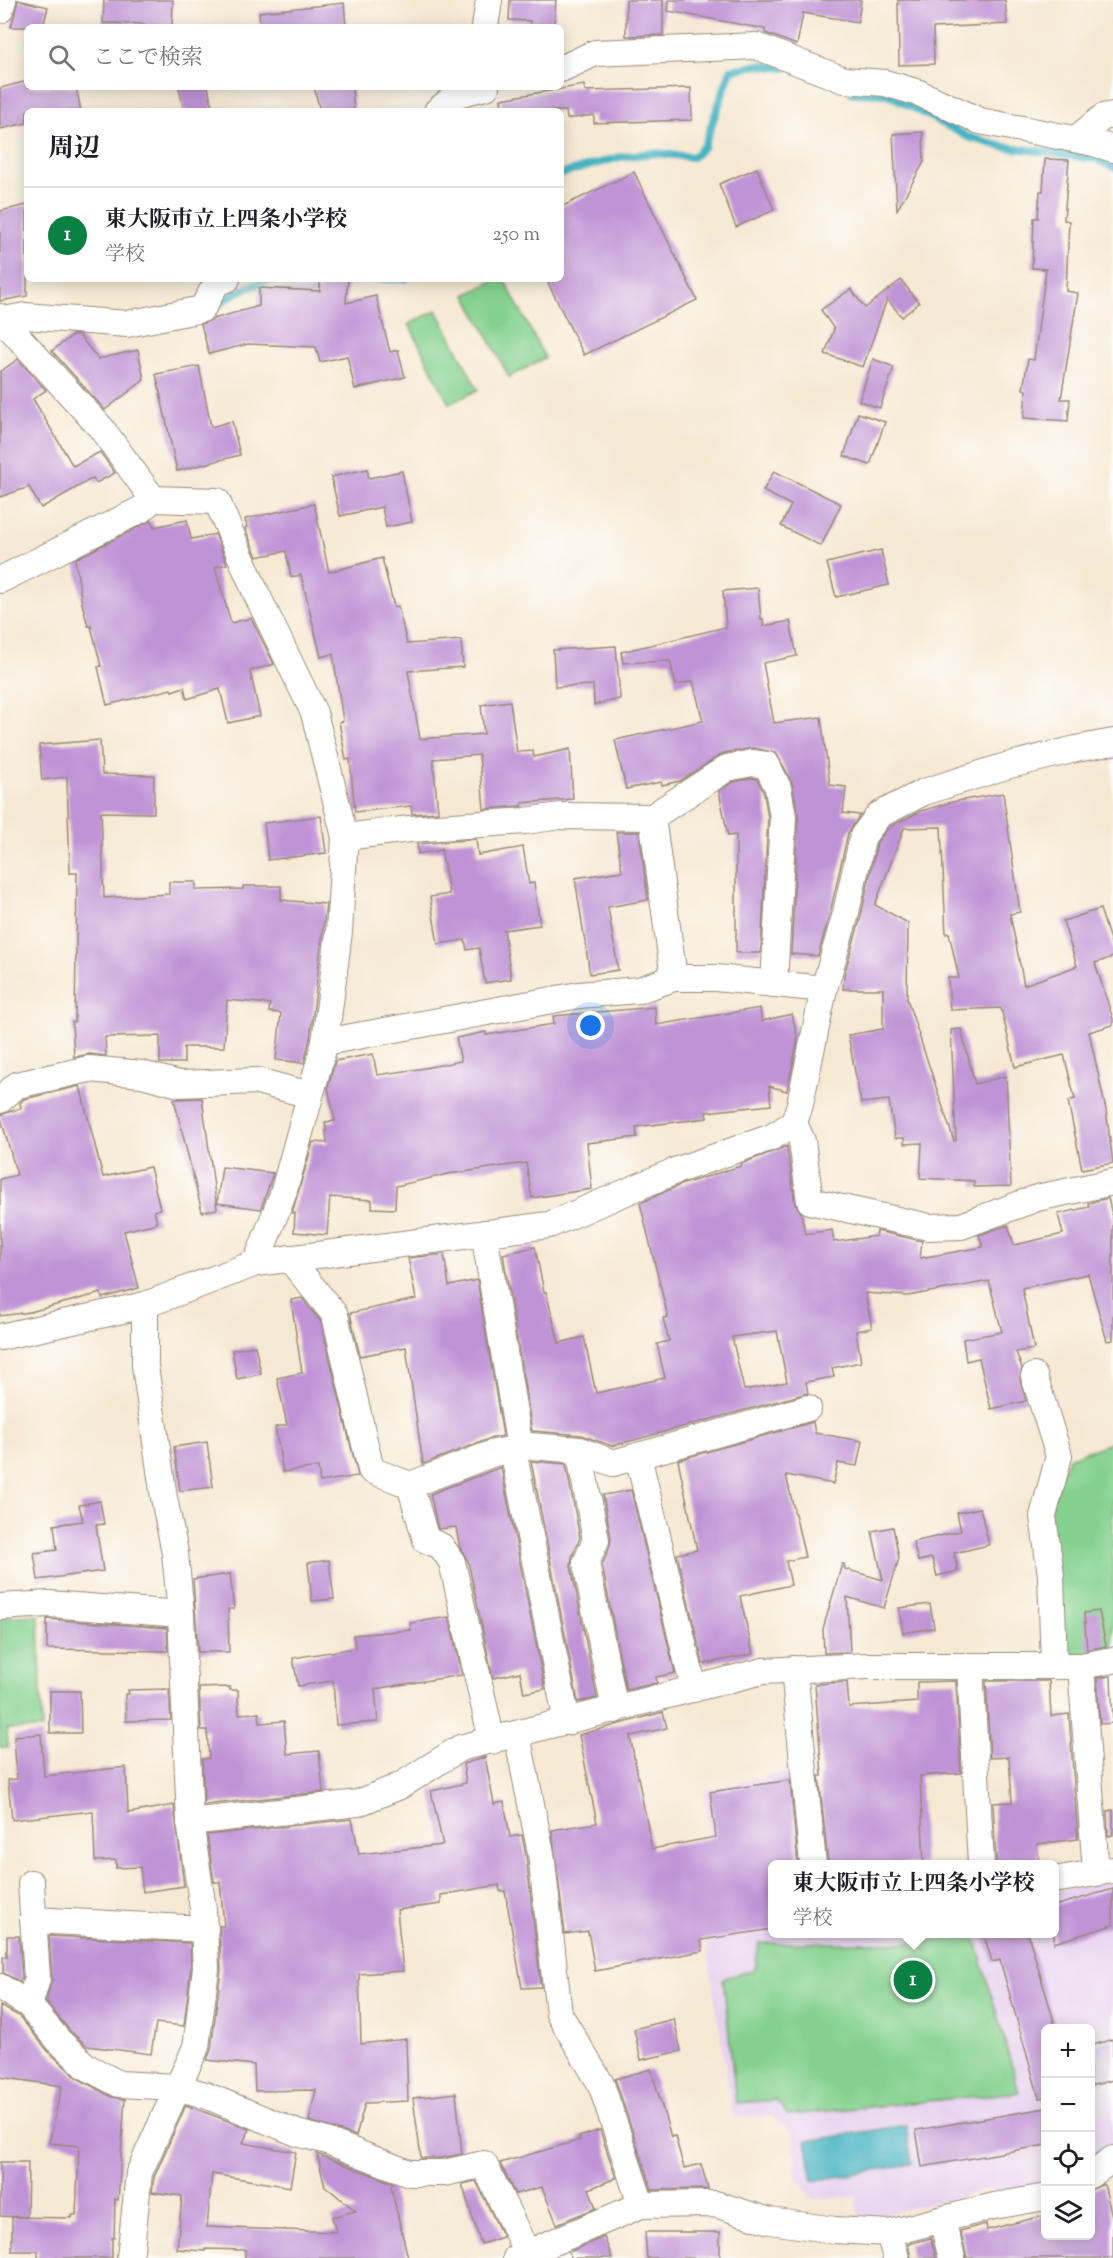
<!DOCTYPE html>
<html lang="ja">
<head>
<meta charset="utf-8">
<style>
	body { margin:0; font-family:"Sorts Mill Goudy","Noto Serif JP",serif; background:#f2f2f2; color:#202124 }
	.controls { position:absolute; right:18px; bottom:18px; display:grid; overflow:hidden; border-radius:9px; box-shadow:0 3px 15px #0003 }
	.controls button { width:54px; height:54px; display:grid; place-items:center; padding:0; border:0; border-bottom:2px solid #e0e0e0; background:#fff; color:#202124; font:30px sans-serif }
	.you { position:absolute; left:591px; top:1026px; width:21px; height:21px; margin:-15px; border:4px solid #fff; border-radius:50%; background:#1a73e8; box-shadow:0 0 0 9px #1a73e833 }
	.badge { display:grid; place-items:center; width:39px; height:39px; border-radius:50%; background:#0b8043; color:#fff; font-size:20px; font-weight:700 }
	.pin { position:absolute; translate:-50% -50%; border:3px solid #fff; box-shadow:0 2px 6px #0006 }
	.popup { position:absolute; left:768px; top:1860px; width:291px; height:78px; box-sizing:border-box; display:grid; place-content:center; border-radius:9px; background:#fff; filter:drop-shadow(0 2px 4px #0005); font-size:20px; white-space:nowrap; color:#757577 }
	.popup b { font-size:22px; color:#202124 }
	.popup::after { content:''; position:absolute; left:50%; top:100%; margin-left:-12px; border:12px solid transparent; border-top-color:#fff }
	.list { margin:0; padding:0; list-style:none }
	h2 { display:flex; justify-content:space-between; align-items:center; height:78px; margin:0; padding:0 24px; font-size:26px }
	h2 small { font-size:20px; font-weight:400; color:#757577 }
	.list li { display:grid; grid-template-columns:39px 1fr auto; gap:18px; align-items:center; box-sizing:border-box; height:96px; padding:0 24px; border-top:2px solid #e0e0e0 }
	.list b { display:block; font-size:22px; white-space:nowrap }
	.list p { margin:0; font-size:20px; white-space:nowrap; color:#757577 }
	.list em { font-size:20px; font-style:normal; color:#757577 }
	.icon { flex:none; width:33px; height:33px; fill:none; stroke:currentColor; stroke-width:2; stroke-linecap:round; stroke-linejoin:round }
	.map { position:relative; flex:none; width:1113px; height:2258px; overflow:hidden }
	.search { position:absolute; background:#fff; box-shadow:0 3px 15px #0003; left:24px; top:24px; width:540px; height:66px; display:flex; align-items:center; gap:15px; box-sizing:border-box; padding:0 21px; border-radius:9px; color:#757577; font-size:22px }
	.panel { position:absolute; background:#fff; box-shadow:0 3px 15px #0003; left:24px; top:108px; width:540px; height:174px; border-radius:9px }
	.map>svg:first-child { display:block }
</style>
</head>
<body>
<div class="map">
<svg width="1113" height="2258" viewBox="0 0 1113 2258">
	<rect width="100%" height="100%" fill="#fdfcf7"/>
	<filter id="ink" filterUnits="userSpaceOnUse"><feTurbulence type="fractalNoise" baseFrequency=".0167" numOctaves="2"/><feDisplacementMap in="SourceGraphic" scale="12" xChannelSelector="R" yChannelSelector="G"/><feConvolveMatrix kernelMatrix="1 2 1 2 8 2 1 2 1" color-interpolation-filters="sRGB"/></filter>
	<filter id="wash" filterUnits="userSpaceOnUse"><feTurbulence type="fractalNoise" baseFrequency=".008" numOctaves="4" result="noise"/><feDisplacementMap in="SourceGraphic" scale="24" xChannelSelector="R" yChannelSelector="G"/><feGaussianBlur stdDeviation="1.35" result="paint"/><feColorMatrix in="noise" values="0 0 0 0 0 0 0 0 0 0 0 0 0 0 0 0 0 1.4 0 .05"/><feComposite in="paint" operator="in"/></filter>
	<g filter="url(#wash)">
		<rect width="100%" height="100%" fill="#f6e9d4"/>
		<!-- built -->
		<path fill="#e7d2ef" d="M793,1770L802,1864H772V1934H1054V1891L1113,1880V2143L1091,2161L1090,2028H1046L1045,2185L977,2192L858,2221L856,2196L812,2199L796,2176L793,2133L771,2116L733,2117L702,1914H719L704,1791Z"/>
		<!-- green -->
		<g fill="#84d18f" stroke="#607e56" stroke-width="1.5">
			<path d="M496,279H504L545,358L509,377L466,295Z"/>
			<path d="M437,310L478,390L449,404L409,324Z"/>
			<path d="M1113,1442V1653L1062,1661L1048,1512L1068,1458Z"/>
			<path d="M39,1615L42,1729H7L8,1748L0,1747V1617Z"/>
			<path d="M974,1934L1019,2092L788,2115L776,2100L736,2103L723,1978L755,1970L759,1943H918Z"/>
		</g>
		<!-- water -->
		<path fill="#47b4c3" stroke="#416f70" stroke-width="1.5" d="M906,2125L912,2164L813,2181L806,2141Z"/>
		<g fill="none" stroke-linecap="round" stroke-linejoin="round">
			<!-- stream -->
			<g stroke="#47b4c3" stroke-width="8">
				<path d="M852,93L888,94L968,137L1000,146L1096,159L1113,167"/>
				<path d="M561,174L620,157L653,153L693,157L704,146L731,70L759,65L784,68"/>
				<path d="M373,279H405"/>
				<path d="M212,310C234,291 247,287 275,279"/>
			</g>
		</g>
		<g id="blocks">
			<!-- building -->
			<g fill="#c093d6" fill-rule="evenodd">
				<path d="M18,0L48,7L43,27H11Z"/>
				<path d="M104,0H173L172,27H144V24L103,23Z"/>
				<path d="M510,0H556L554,27H529L530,21L509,20Z"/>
				<path d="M626,0H663V35L626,36Z"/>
				<path d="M669,0H861L858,22L803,13L797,45L765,33V29L668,11Z"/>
				<path d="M898,0H1005L1007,24L933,28L934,64L899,65Z"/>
				<path d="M344,3L346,27H260L259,12Z"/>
				<path d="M27,81V87H76L81,111H27V123L0,129V88Z"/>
				<path d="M584,85L585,91L691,88L692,120L594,123V115L567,119L566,111H502L501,99Z"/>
				<path d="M179,87H208L213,111H184Z"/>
				<path d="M314,87H352L354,111H320Z"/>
				<path d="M923,132L924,162L897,210L893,134Z"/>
				<path d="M1045,159L1069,160L1064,220L1069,221L1066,291L1078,293L1061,399H1070L1068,421L1024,418L1026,390L1023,389L1028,359L1034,360L1046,269L1032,268L1034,218H1038L1040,191H1043Z"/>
				<path d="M757,168L774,210L736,227L719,184Z"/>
				<path d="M634,172L697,300L584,355L546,279H561V207Z"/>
				<path d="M27,205V296L0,301V211Z"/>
				<path d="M320,279H348L346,303L376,296L390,352L398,350L405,377L355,389L347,356L320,362L316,347L248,344L209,354L201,324L213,319L259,306V288L320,291Z"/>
				<path d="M901,280L919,303L902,317L887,299L863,367L825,354L834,329L821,310L851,289L865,308Z"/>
				<path d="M73,335H79L98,359L138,350L144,380L105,410L52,351Z"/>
				<path d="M18,359L46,390L33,399L73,466L100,452L115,473L96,483L93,478L41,508L29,487L0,497V372Z"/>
				<path d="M873,359L894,367L880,408L859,401Z"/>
				<path d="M199,366L211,427L232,421L240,455L177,471L156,374Z"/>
				<path d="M858,413L885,422L870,465L844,456Z"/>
				<path d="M367,469L369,478L402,471L412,522L386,527L382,507L340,516L331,477Z"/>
				<path d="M774,471L841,504L821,546L781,526L791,505L763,491Z"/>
				<path d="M314,504L329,572L382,558L394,607L398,606L407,644L461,640L463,667L408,671L420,739L484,734L481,705L510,701L517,752L533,751L534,757L570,749L573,799L522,803V806L484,809L479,755L433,759L438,812L412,814L411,806L355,812L350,759L346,760L339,722L343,721L333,654L321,657L301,575L291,577L286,551L257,557L245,528L247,527L245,519Z"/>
				<path d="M152,520L154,527L187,520L191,539L215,534L227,564L215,567L231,623L251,618L274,664L250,671L260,716L228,723L220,689L187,699L184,687L172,691L171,689L107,705L98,667L101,666L91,626H88L82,603L75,559Z"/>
				<path d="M881,550L889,585L836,597L827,563Z"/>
				<path d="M758,588L761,619H763V626L790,621L797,656L763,663L774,723L821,717L830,785L846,787L843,813L860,815L848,833L830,913L818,956L791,954L798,815L792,782L776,753L754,748L724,753L680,781L662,785L661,782L626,789L615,740L703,721L693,681L676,685L670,661L623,663L621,652L726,627L723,591Z"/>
				<path d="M616,646L620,699L594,705L593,685L555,687L553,650Z"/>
				<path d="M100,740L102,774L154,775V813L101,812L104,898L169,894V882H196V890L243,889V886H281V900L326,904L310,1039L304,1063L276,1060L281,1013L269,1012L270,1004L227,1000L224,1047H184V1063H160V1036L105,1037L106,1056L90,1054L74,1057L72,1022H75L77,873H70L67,777L42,780L39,745Z"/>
				<path d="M752,778L757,779L764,793L768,818L761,953H736V835L728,836L719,791L733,782Z"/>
				<path d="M1003,793L1020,912L1010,914L1024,985L1077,966L1063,921L1100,909L1113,949V957L1095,963L1113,1019V1025L1089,1032L1106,1110L1113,1163L1082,1169L1068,1101L1075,1099L1064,1055L1015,1067L1001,1008L950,1010L948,978H959L949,933L946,934L941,827L904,828L875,905L908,923L907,999L954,1141L956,1140L951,1030L961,1029L975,1084L1006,1076L1011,1186L974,1187V1181L920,1178L922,1143L904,1144V1138H895L889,1100L861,1103L848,1035L883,1029V989H843L844,975L860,920L877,842L889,827L921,811L952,802Z"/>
				<path d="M321,816L326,853L268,860L264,823Z"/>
				<path d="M616,832H639L648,900L608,907L618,970L590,974L575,878L622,871Z"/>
				<path d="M476,839L478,855L523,847L529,884L534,883L540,925L504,930L511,979L485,983L479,948L467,950L465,940L438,944L430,897L449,894L441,848L442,850L418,854L417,844Z"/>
				<path d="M655,1007L656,1025L760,1008L762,1021L792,1014L798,1040L787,1091L769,1086L771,1105L706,1112L707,1118L636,1127L637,1137L587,1143L592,1189L532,1198L526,1163L448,1174L396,1186L395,1209L372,1208V1200L330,1197L327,1235L294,1232L295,1213H292L313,1142L327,1143L325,1122L335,1121L328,1087L335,1061L373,1054L377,1075L419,1069L461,1061L456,1038L486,1032V1035L554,1024L553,1016Z"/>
				<path d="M80,1086L103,1177L150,1167L160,1209L154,1211L157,1223L124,1231L139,1288L102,1298L101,1293L30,1312L0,1316V1179L17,1175L0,1115L21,1108L20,1103L24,1099Z"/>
				<path d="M202,1098L217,1209L202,1212L174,1099Z"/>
				<path d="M787,1146L795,1203L801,1212L805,1234L832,1230L834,1242L876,1236L877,1231L922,1241L920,1258L983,1247L979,1235L1008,1225L1014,1245L1063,1234L1058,1214L1089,1207L1088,1203L1108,1198L1113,1219V1340L1107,1341L1088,1274L1022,1288L1034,1349L1016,1352L1022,1368L1020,1380L1026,1401L991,1409L979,1358L966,1361L963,1339L1002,1332L989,1281L908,1296L865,1293L872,1328L856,1331L861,1362L832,1368L834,1377L806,1382L808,1393L612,1446L581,1435L532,1431L503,1254L535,1247L544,1292H546L559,1343L584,1337L596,1393L665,1378L657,1344L669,1341L663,1318L668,1317L640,1203L680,1185L741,1166V1164ZM777,1331L787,1382L744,1390L732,1337Z"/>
				<path d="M222,1167L273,1173L261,1209L217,1203Z"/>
				<path d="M444,1254L449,1286L477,1280L503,1436L489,1439L423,1464L406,1347L360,1356L350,1313L416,1299L408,1258Z"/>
				<path d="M302,1298L321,1322L358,1476L320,1482L318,1467L283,1472L275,1427L287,1425L277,1378L302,1373L291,1300Z"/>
				<path d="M255,1346L261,1374L237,1379L232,1350Z"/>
				<path d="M813,1422L815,1433L862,1441L857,1466L838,1463L833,1484L786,1475L805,1557L786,1561L791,1585L740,1596L753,1654L703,1664L677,1554L697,1550L678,1460Z"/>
				<path d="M207,1442L213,1487L180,1491L174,1447Z"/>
				<path d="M531,1461L566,1464L580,1538L572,1557L571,1566L597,1698L578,1702Z"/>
				<path d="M501,1467L545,1689L524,1693L520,1672L493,1678L468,1561L460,1548L456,1527L438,1529L430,1494Z"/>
				<path d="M631,1490L675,1673L656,1677L657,1683L626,1690L602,1565L610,1546L611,1538L603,1495Z"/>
				<path d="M100,1501L104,1524L96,1525L103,1571L38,1580L34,1553L57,1550L54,1525L83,1521L79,1505Z"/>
				<path d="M980,1508L989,1545L954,1553L958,1571L937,1576L932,1558L918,1561L913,1542L961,1531L957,1513Z"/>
				<path d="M893,1527L899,1558L884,1608L847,1597L850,1652L824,1653L823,1629L842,1564H844L845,1569L883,1580L872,1531Z"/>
				<path d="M329,1560L334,1599L312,1601L308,1563Z"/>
				<path d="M230,1574L234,1609H228L229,1652H198L193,1579Z"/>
				<path d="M930,1604L934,1628L903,1633L899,1608Z"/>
				<path d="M1099,1611L1106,1646L1087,1650L1084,1613Z"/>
				<path d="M449,1617L462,1675L375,1689L378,1722L336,1725L333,1681L298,1686L293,1658L355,1648L353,1635L411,1630L410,1623Z"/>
				<path d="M47,1619L167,1628L168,1651L47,1649Z"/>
				<path d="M1111,1676L1113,1723L1100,1724L1097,1678Z"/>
				<path d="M956,1681L961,1773L920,1776L924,1864H828L819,1776H822L815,1684L847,1682L849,1707L917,1702V1682Z"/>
				<path d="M986,1681H1049L1051,1716L1069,1714L1078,1839L1037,1844L1039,1864H996L993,1803L1012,1802L1009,1757L990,1758Z"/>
				<path d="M230,1687V1690H238L239,1714L259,1713L260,1723L284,1721L287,1754L319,1751L323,1792L204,1805L202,1759L209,1758L207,1730H201L199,1688Z"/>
				<path d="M169,1689L171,1720L126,1721L125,1694H129L128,1690Z"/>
				<path d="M50,1691H80L81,1733H50Z"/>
				<path d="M663,1712L667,1728L630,1736L652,1849L716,1837L710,1792L790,1780L798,1864H772V1929L701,1940L703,1951L595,1971L588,1931L565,1934L552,1830L597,1823L579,1735Z"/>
				<path d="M41,1734L44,1776L126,1767L128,1813L174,1805L184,1886L143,1892L140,1867L116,1868V1860L95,1861L93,1811L12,1820L8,1780L17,1779L14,1736Z"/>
				<path d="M485,1757L494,1804L504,1802L510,1837L522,1835L526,1855L541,1987L522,1988L505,1891H500L499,1885L441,1895V1904L397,1910L403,1971L359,1974L361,2044L406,2039L408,2101L365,2103L356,2136L309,2121L316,2090L255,2091L254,2065L207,2060L211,2049L221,1970L219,1926H224L220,1882H214L207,1835L352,1819L359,1854L443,1845L431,1791L466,1783L463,1764Z"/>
				<path d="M1113,1810V1835L1108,1836L1107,1811Z"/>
				<path d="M1113,1889V1925L1054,1943V1906Z"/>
				<path d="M984,1934H1028L1056,2028H1046V2097L1039,2098L1000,1960L992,1962Z"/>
				<path d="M7,1936H19L22,1977L20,1982L3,1973V1957H7Z"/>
				<path d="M49,1936L190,1943L191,1967L184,2026L156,2023L151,2054L87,2046L70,2031L46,2002L52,1978Z"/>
				<path d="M0,2006L19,2016L48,2051L77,2078L112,2097L125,2099L118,2200L115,2199L114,2238H112V2258H38V2251H12V2217L72,2218V2215H76L79,2146L49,2143L62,2086L0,2077Z"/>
				<path d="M674,2019L681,2051L641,2060L634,2029Z"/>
				<path d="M1113,2039V2080L1090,2086V2046Z"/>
				<path d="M651,2069L671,2137L675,2136L684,2168L701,2164L708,2189L652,2190L615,2079Z"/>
				<path d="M456,2093L462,2154L442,2158H421L413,2098Z"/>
				<path d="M186,2105L249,2129L243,2143L296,2152L290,2187L212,2174L207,2227L336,2232L332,2217L356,2211L325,2186L317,2154L393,2183L391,2187L408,2258H245V2250L205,2249V2251L177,2249L182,2196L152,2192L154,2177Z"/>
				<path d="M1046,2108V2145L922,2167L916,2130Z"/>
				<path d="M600,2130L616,2178L589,2189L596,2208L557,2224L542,2187L515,2194L500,2163L580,2140L579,2137Z"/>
				<path d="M0,2162H28L27,2217L0,2216Z"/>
				<path d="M476,2181L503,2237L481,2244L462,2184Z"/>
				<path d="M1104,2184L1113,2220V2258H967L960,2231L986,2224L987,2230L1046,2215V2235H1090V2190Z"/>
				<path d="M645,2232H720V2258H647Z"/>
				<path d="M604,2237L612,2258H571L569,2252Z"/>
				<path d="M931,2238L936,2258H911L908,2244Z"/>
			</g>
		</g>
	</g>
	<g filter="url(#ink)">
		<use href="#blocks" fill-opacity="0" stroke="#988a79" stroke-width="1.5"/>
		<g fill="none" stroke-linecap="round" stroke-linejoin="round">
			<!-- street casing -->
			<g stroke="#988a79" stroke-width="28">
				<g id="street">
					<path d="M0,10L3,0"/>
					<path d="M485,27L489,0"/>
					<path d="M561,69L595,53L756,46L844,80L885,83L919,93L980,121L1094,143L1113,149"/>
					<path d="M437,111L458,94L486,87"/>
					<path d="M1076,139L1103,117L1113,115"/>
					<path d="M0,317L102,429L153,499"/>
					<path d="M4,320L25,316L127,324L202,309L217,282L227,279"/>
					<path d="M0,580L142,509L153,499L217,501L256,593L314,713L345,837L339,932L325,1042L283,1194L256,1263"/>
					<path d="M345,837L410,829L525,821L561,816L652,817"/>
					<path d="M674,978L652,817L727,768L752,763L767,765L778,788L783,817L774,984"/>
					<path d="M325,1042L579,995L639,990L674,978H716L824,989"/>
					<path d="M0,1100L17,1085L89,1069L142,1074L179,1084L257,1081L310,1095"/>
					<path d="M794,1123L802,1141L810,1201L929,1227L961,1226L1037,1198L1113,1182"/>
					<path d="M484,1233L520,1448"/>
					<path d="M289,1258L335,1315L371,1470L410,1485"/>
					<path d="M0,1337L145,1305L256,1263L549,1225L675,1171L772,1137L794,1123L800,1104L824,989L845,917L863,836L879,815L924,792L1006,766L1076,749L1113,742"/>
					<path d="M1034,1376L1059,1456L1043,1516L1051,1576L1054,1666"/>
					<path d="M513,1450L567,1722"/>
					<path d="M579,1450L596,1540L586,1563L615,1710"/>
					<path d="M638,1456L694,1689"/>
					<path d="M0,1607L49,1604L181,1614"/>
					<path d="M970,1666L981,1864"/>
					<path d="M1081,1666L1096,1873"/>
					<path d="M794,1669L813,1864"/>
					<path d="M517,1735L541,1853L559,2014L601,2084L641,2205"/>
					<path d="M492,1741L452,1562L441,1546L426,1540L410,1485L494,1453L531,1446L579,1450L613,1463L808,1408"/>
					<path d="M190,1822L358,1803L400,1786L460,1748L763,1671L868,1666H1081L1113,1660"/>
					<path d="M1054,1880L1113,1870"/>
					<path d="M33,1920L205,1929"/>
					<path d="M0,1987L29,2005L59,2041L87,2067L119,2084L177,2087L205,2095L297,2133L327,2141L409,2173H444L484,2164L527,2253"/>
					<path d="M29,2005L37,1979L31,1883"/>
					<path d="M1090,2175L1113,2159"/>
					<path d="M942,2220L952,2258"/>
					<path d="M889,2233L896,2258"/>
					<path d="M130,2258L139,2173L196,2047L206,1968L203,1909L190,1822L181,1614L175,1553L164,1498L145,1366V1305"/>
					<path d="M516,2258L641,2205L715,2204L770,2221L835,2230L889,2233L994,2206L1046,2197"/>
				</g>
			</g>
			<!-- street -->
			<use href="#street" stroke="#fff" stroke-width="26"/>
		</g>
	</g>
</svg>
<div class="controls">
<button>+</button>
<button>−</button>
<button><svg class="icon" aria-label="locate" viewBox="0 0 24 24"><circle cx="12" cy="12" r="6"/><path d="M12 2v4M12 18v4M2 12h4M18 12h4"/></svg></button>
<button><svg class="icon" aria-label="layers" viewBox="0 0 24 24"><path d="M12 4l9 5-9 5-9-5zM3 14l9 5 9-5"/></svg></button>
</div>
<div class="you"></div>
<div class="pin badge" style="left:913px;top:1980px">1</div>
<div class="popup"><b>東大阪市立上四条小学校</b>学校</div>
<div class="search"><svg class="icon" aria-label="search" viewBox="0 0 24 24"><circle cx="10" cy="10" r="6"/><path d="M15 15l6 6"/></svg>ここで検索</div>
<section class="panel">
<h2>周辺<small></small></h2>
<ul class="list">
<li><span class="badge">1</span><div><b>東大阪市立上四条小学校</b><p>学校</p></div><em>250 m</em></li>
</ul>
</section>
</div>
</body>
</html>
